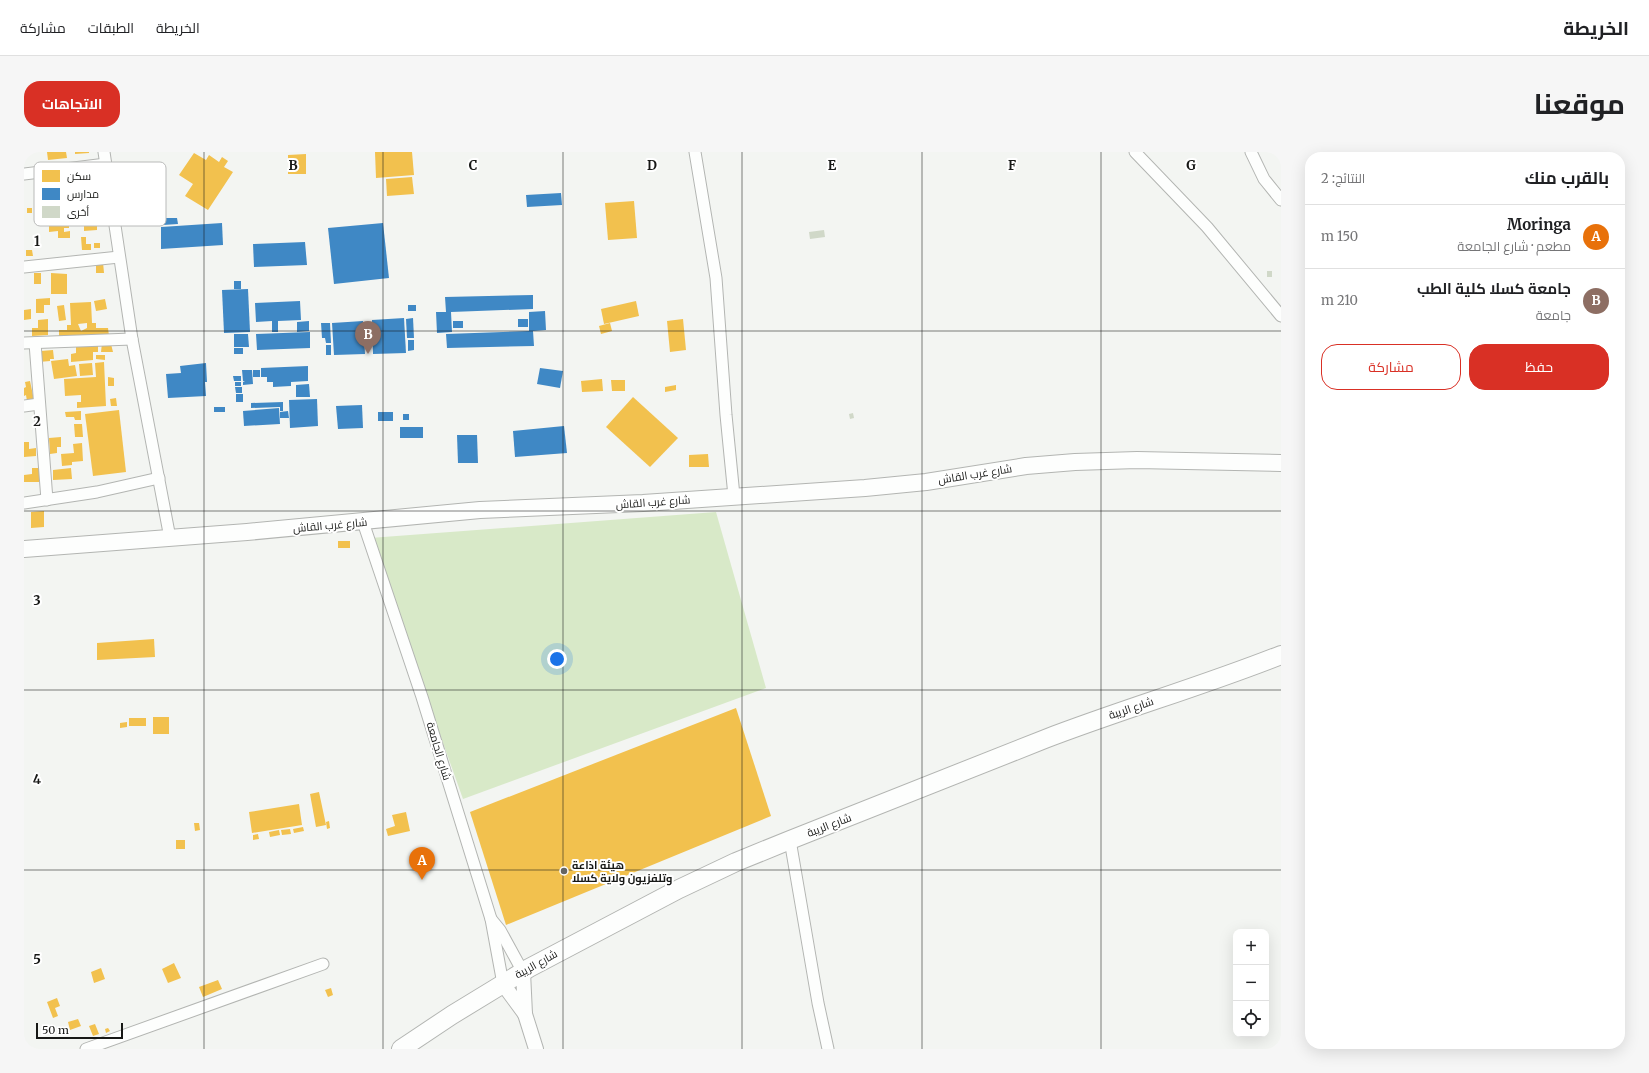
<!DOCTYPE html>
<html lang="ar">
<head>
<meta charset="utf-8">
<style>
	body { margin:0; font-family:Merriweather,Cairo,serif; background:#f6f6f6; color:#202124; direction:rtl }
	.controls { position:absolute; right:12px; bottom:12px; display:grid; overflow:hidden; border-radius:8px; box-shadow:0 4px 16px #0002 }
	.controls button { width:36px; height:36px; display:grid; place-items:center; padding:0; border:0; border-bottom:1px solid #e0e0e0; background:#fff; color:#202124; font:20px sans-serif }
	.scale { position:absolute; left:12px; bottom:10px; width:87px; box-sizing:border-box; padding-left:4px; border:2px solid #171816; border-top:0; font-size:11px; line-height:14px; white-space:nowrap; color:#171816; -webkit-text-stroke:3px #fff; paint-order:stroke }
	.you { position:absolute; left:533px; top:507px; width:14px; height:14px; margin:-10px; border:3px solid #fff; border-radius:50%; background:#1a73e8; box-shadow:0 0 0 6px #1a73e833 }
	.badge { display:grid; place-items:center; width:26px; height:26px; border-radius:50%; background:#d93025; color:#fff; font-size:13px; font-weight:700 }
	.pin { position:absolute; translate:-50% -33px; filter:drop-shadow(0 1px 2px #0008) }
	.pin::after { content:''; position:absolute; top:21px; width:14px; height:12px; background:inherit; clip-path:polygon(0 0,100% 0,50% 100%) }
	.list { margin:0; padding:0; list-style:none }
	h2 { display:flex; justify-content:space-between; align-items:center; height:52px; margin:0; padding:0 16px; font-size:17px }
	h2 small { font-size:13px; font-weight:400; color:#757577 }
	.list li { display:grid; grid-template-columns:26px 1fr auto; gap:12px; align-items:center; box-sizing:border-box; height:64px; padding:0 16px; border-top:1px solid #e0e0e0 }
	.list b { display:block; font-size:15px; white-space:nowrap }
	.list p { margin:0; font-size:13px; white-space:nowrap; color:#757577 }
	.list em { font-size:13px; font-style:normal; color:#757577 }
	.actions { display:flex; gap:8px; padding:12px 16px }
	.actions a { flex:1; padding:9px 0; border:1px solid #d93025; border-radius:16px; text-align:center; font-size:14px; color:#d93025 }
	.actions .main { background:#d93025; color:#fff }
	.icon { flex:none; width:22px; height:22px; fill:none; stroke:currentColor; stroke-width:2; stroke-linecap:round; stroke-linejoin:round }
	.map { position:relative; flex:none; width:1257px; height:897px; overflow:hidden; direction:ltr; border-radius:16px }
	header { display:flex; align-items:center; gap:24px; box-sizing:border-box; height:56px; padding:0 20px; background:#fff; border-bottom:1px solid #e0e0e0 }
	header strong { font-size:19px }
	nav { display:flex; gap:22px; margin-inline-start:auto; font-size:14px }
	.intro { display:flex; align-items:center; justify-content:space-between; box-sizing:border-box; height:96px; padding:0 24px }
	h1 { margin:0; font-size:28px }
	.button { padding:10px 18px; border-radius:16px; background:#d93025; color:#fff; font-size:14px; font-weight:700 }
	main { display:flex; gap:24px; padding:0 24px }
	aside { flex:1; background:#fff; border-radius:16px; box-shadow:0 4px 16px #0002 }
	.map>svg:first-child { display:block }
</style>
</head>
<body>
<header>
<strong>الخريطة</strong>
<nav><a>الخريطة</a><a>الطبقات</a><a>مشاركة</a></nav>
</header>
<div class="intro"><h1>موقعنا</h1><a class="button">الاتجاهات</a></div>
<main>
<aside>
<h2>بالقرب منك<small>النتائج: 2</small></h2>
<ul class="list">
<li><span class="badge" style="background:#e8710a">A</span><div><b>Moringa</b><p>مطعم · شارع الجامعة</p></div><em>150 m</em></li>
<li><span class="badge" style="background:#8d6e63">B</span><div><b>جامعة كسلا كلية الطب</b><p>جامعة</p></div><em>210 m</em></li>
</ul>
<div class="actions"><a class="main">حفظ</a><a>مشاركة</a></div>
</aside>
<div class="map">
<svg width="1257" height="897" viewBox="0 0 1257 897">
	<rect width="100%" height="100%" fill="#f3f5f2"/>
	<!-- green -->
	<path fill="#d8e9c8" d="M692,360L742,536L439,647L346,386Z"/>
	<!-- homes -->
	<g fill="#f2c14e" fill-rule="evenodd">
		<path d="M23,0H42L43,6L24,8Z"/>
		<path d="M51,0H65V1L51,2Z"/>
		<path d="M351,0H388L390,23L352,26Z"/>
		<path d="M170,1L182,8L185,3L195,10L198,5L204,9L200,15L209,20L184,58L161,44L169,32L155,23Z"/>
		<path d="M282,2V22H264V3Z"/>
		<path d="M388,25L390,42L363,44L362,27Z"/>
		<path d="M66,42V47H72L73,54H65L66,60H72L73,67L37,70H45V76H40V80L46,79V86H34V79L25,80V71H21V68L24,67V66H28V64L48,61L47,54L57,53V49H59V43Z"/>
		<path d="M610,49L613,86L584,88L581,51Z"/>
		<rect x="3" y="56" width="5" height="5"/>
		<path d="M60,70H73V78L60,79Z"/>
		<path d="M57,85H62V92H67V98H58Z"/>
		<rect x="70" y="91" width="6" height="5"/>
		<path d="M2,98H8L9,104H2Z"/>
		<path d="M72,110H79L80,121H72Z"/>
		<rect x="10" y="121" width="7" height="11"/>
		<path d="M27,121L43,122V142H27Z"/>
		<path d="M26,146V153H20V161H12V147Z"/>
		<path d="M81,147L83,157L72,159L70,149Z"/>
		<path d="M612,149L615,164L580,172L577,157Z"/>
		<path d="M67,150L68,171H72V176H84L85,184L35,186V178H43V173H47L46,151ZM63,171V176L57,179L54,172Z"/>
		<path d="M40,153L42,168L35,169L33,154Z"/>
		<path d="M7,157V167L0,168V158Z"/>
		<path d="M24,167V183L8,184V176H14V168Z"/>
		<path d="M659,167L662,198L646,200L643,169Z"/>
		<path d="M586,171L588,179L577,182L575,174Z"/>
		<path d="M78,191L87,192L89,200H77Z"/>
		<path d="M74,193V200H69V208L47,210V202L52,201V195Z"/>
		<path d="M29,198L30,207H26V209L15,210L17,199Z"/>
		<path d="M72,203H81V208L72,207Z"/>
		<path d="M44,207L45,214L51,213L53,224L30,227L27,209Z"/>
		<path d="M80,210L82,254L53,256V250H57V243L41,244L40,227L72,225L71,211Z"/>
		<path d="M68,211L69,223L56,224L55,212Z"/>
		<path d="M84,225L90,226V234H84Z"/>
		<path d="M578,227L579,239L558,240L557,229Z"/>
		<path d="M587,228H601V239H588Z"/>
		<path d="M6,229L10,248L3,249L2,243L0,244V236L2,235L1,230Z"/>
		<path d="M652,233V238L641,240V235Z"/>
		<path d="M609,245L654,286L626,315L582,275Z"/>
		<path d="M92,246L93,254H87L86,247Z"/>
		<path d="M95,258L102,320L69,324L61,262Z"/>
		<path d="M57,259V268H51L50,265H42L41,260Z"/>
		<path d="M50,272H58L59,285H51Z"/>
		<path d="M37,285V295H33V301L26,302L25,286Z"/>
		<path d="M0,290H5V297L12,296V304L0,305Z"/>
		<path d="M58,291L59,309L48,310V313L38,314L37,302L50,301L49,292Z"/>
		<path d="M684,302L685,315H665V303Z"/>
		<path d="M8,316H15V330H0V323L8,322Z"/>
		<path d="M47,316L48,327L29,328V318Z"/>
		<path d="M20,359V375L7,376V360Z"/>
		<rect x="314" y="389" width="12" height="7"/>
		<path d="M130,487L131,505L73,508V491Z"/>
		<path d="M712,556L747,664L482,773L446,660Z"/>
		<rect x="129" y="565" width="16" height="17"/>
		<rect x="105" y="566" width="17" height="8"/>
		<path d="M103,570V575L96,576V571Z"/>
		<path d="M295,640L302,673L292,675L286,642Z"/>
		<path d="M275,652L278,673L228,681L225,660Z"/>
		<path d="M382,660L386,679L364,684L362,677L371,674L368,663Z"/>
		<path d="M305,669L306,676L303,677L302,670Z"/>
		<path d="M170,671H175L176,678L171,679Z"/>
		<path d="M279,675L280,679L270,681L269,677Z"/>
		<path d="M266,677L267,682L258,683L257,678Z"/>
		<path d="M255,678L256,683L246,685L245,680Z"/>
		<path d="M234,682L235,687L229,688V683Z"/>
		<rect x="152" y="688" width="9" height="9"/>
		<path d="M150,811L157,826L144,831L138,817Z"/>
		<path d="M77,816L81,827L70,831L67,820Z"/>
		<path d="M194,828L198,837L179,845L175,835Z"/>
		<path d="M307,836L309,843L304,845L301,838Z"/>
		<path d="M33,846L36,854L31,856L34,864L29,866L23,850Z"/>
		<path d="M54,867L57,874L46,878L44,870Z"/>
		<path d="M71,872L75,882L69,884L65,874Z"/>
		<path d="M84,876L86,879L82,881L81,877Z"/>
	</g>
	<!-- schools -->
	<g fill="#3f88c5">
		<path d="M537,41L538,53L503,55L502,43Z"/>
		<path d="M139,66H153L154,72L139,73Z"/>
		<path d="M198,71L199,93L137,97V75Z"/>
		<path d="M359,71L365,126L310,132L304,76Z"/>
		<path d="M281,90L283,113L230,115L229,92Z"/>
		<rect x="210" y="129" width="7" height="8"/>
		<path d="M224,137L226,180L200,181L198,138Z"/>
		<path d="M509,143V157L427,160L428,180L413,181L412,160H422L421,145Z"/>
		<path d="M276,149L277,168L254,169V180H248V169L232,170L231,151Z"/>
		<rect x="384" y="153" width="8" height="6"/>
		<path d="M521,159L522,178L509,179L510,194L423,196L422,182L505,179V160Z"/>
		<path d="M380,166L382,201L349,202L348,168Z"/>
		<path d="M389,166L390,186H383L382,167Z"/>
		<rect x="494" y="167" width="10" height="8"/>
		<path d="M285,169V179L273,180V170Z"/>
		<path d="M339,169L341,202L310,203L308,171Z"/>
		<rect x="429" y="169" width="10" height="7"/>
		<path d="M346,170L347,180H341V171Z"/>
		<path d="M297,171H306L307,191H302L301,186H298Z"/>
		<path d="M286,180V196L233,198L232,182Z"/>
		<path d="M210,182H224L225,195H210Z"/>
		<path d="M384,188H390V198L384,199Z"/>
		<rect x="302" y="193" width="5" height="10"/>
		<rect x="210" y="196" width="9" height="6"/>
		<path d="M182,211L183,230H181L182,244L144,246L142,222L157,221L156,214Z"/>
		<path d="M284,214V229L267,230V234L249,235V230H243V225H237V216Z"/>
		<path d="M516,216L539,219L536,236L513,232Z"/>
		<path d="M218,218H228L229,232L219,233V230L221,229H219Z"/>
		<rect x="229" y="218" width="7" height="7"/>
		<path d="M209,224H217V229H210Z"/>
		<rect x="211" y="230" width="6" height="4"/>
		<path d="M285,232L286,245H272V233Z"/>
		<path d="M211,235H218V241H212Z"/>
		<rect x="212" y="242" width="7" height="8"/>
		<path d="M293,247L294,274L266,276L265,248Z"/>
		<path d="M259,250V259H256V255L227,256V251Z"/>
		<path d="M338,253L339,276L314,277L312,254Z"/>
		<rect x="190" y="255" width="11" height="5"/>
		<path d="M255,256L256,272L220,274L219,259Z"/>
		<path d="M264,259L265,266H256V260Z"/>
		<rect x="354" y="260" width="15" height="9"/>
		<rect x="379" y="262" width="6" height="6"/>
		<path d="M540,274L543,301L491,305L489,279Z"/>
		<rect x="376" y="275" width="23" height="11"/>
		<path d="M433,283H453L454,311H434Z"/>
	</g>
	<!-- building -->
	<g fill="#d0d8c8">
		<path d="M800,78L801,85L786,87L785,80Z"/>
		<rect x="1243" y="119" width="5" height="6"/>
		<path d="M829,261L830,266L826,267L825,262Z"/>
	</g>
	<g fill="none" stroke-linecap="round" stroke-linejoin="round">
		<!-- minor casing -->
		<g stroke="#b3b5b2" stroke-width="13">
			<g id="minor">
				<path d="M80,0L108,187L146,386"/>
				<path d="M671,0L692,126L702,263L710,344"/>
				<path d="M1111,0L1183,75L1257,164"/>
				<path d="M1227,0L1240,27L1257,48"/>
				<path d="M0,22L82,12"/>
				<path d="M0,115L95,105"/>
				<path d="M0,191L108,187"/>
				<path d="M11,191L23,348"/>
				<path d="M0,254L15,252"/>
				<path d="M0,351L73,340L135,326"/>
				<path d="M339,370L398,545L467,767L479,832"/>
				<path d="M766,688L794,851L804,897"/>
				<path d="M467,767L476,778L499,820"/>
				<path d="M62,897L299,812"/>
			</g>
		</g>
		<!-- tertiary casing -->
		<g stroke="#b3b5b2" stroke-width="16">
			<g id="tertiary">
				<path d="M499,820L501,862L512,897"/>
				<path d="M479,832L501,862"/>
			</g>
		</g>
		<!-- secondary casing -->
		<g stroke="#b3b5b2" stroke-width="18">
			<path id="secondary" d="M0,397L223,380L456,358L619,351L841,336L902,330L1002,314L1051,310L1113,308L1257,311"/>
		</g>
		<!-- primary casing -->
		<g stroke="#b3b5b2" stroke-width="20">
			<path id="primary" d="M377,897L428,863L505,816L655,737L712,710L766,688L1021,587C1099,557 1179,534 1257,503"/>
		</g>
		<!-- minor -->
		<use href="#minor" stroke="#fdfefd" stroke-width="11"/>
		<!-- tertiary -->
		<use href="#tertiary" stroke="#fdfefd" stroke-width="14"/>
		<!-- secondary -->
		<use href="#secondary" stroke="#fdfefd" stroke-width="16"/>
		<!-- primary -->
		<use href="#primary" stroke="#fdfefd" stroke-width="18"/>
	</g>
	<!-- grid -->
	<path fill="none" stroke="#171816" stroke-width="1" stroke-opacity="0.55" d="M180,0V897M359,0V897M539,0V897M718,0V897M898,0V897M1077,0V897M0,179H1257M0,359H1257M0,538H1257M0,718H1257"/>
	<!-- markers -->
	<circle fill="#646563" stroke="#fff" stroke-width="1.5" cx="540" cy="719" r="4"/>
	<g text-anchor="middle" dominant-baseline="central" stroke-width="4" stroke-linejoin="round" paint-order="stroke">
		<!-- street labels -->
		<g font-size="11" fill="#171816" stroke="#fff">
			<text transform="translate(951 322) rotate(-9)">شارع غرب القاش</text>
			<text transform="translate(629 350) rotate(-4)">شارع غرب القاش</text>
			<text transform="translate(306 373) rotate(-5)">شارع غرب القاش</text>
			<text transform="translate(1107 556) rotate(-19)">شارع الريبة</text>
			<text transform="translate(415 599) rotate(73)">شارع الجامعة</text>
			<text transform="translate(805 673) rotate(-21)">شارع الريبة</text>
			<text transform="translate(512 812) rotate(-29)">شارع الريبة</text>
		</g>
		<!-- poi labels -->
		<g font-size="11" font-weight="bold" fill="#171816" stroke="#fff" text-anchor="start">
			<text x="548" y="713">هيئة اذاعة<tspan x="548" dy="13">وتلفزيون ولاية كسلا</tspan></text>
		</g>
	</g>
	<!-- legend -->
	<rect x="10" y="10" width="132" height="64" rx="6" fill="#fff" stroke="#b9bab9" stroke-width="1"/>
	<rect x="18" y="18" width="18" height="12" fill="#f2c14e"/>
	<rect x="18" y="36" width="18" height="12" fill="#3f88c5"/>
	<rect x="18" y="54" width="18" height="12" fill="#d0d8c8"/>
	<g font-size="11" fill="#171816">
		<text x="43" y="28">سكن</text>
		<text x="43" y="46">مدارس</text>
		<text x="43" y="64">أخرى</text>
	</g>
	<g font-size="13" text-anchor="middle" font-weight="bold" fill="#171816" stroke="#fff" stroke-width="4" stroke-linejoin="round" paint-order="stroke">
		<text x="269" y="18">B</text>
		<text x="449" y="18">C</text>
		<text x="628" y="18">D</text>
		<text x="808" y="18">E</text>
		<text x="988" y="18">F</text>
		<text x="1167" y="18">G</text>
		<text x="13" y="94">1</text>
		<text x="13" y="274">2</text>
		<text x="13" y="453">3</text>
		<text x="13" y="632">4</text>
		<text x="13" y="812">5</text>
	</g>
</svg>
<div class="controls">
<button>+</button>
<button>−</button>
<button><svg class="icon" aria-label="locate" viewBox="0 0 24 24"><circle cx="12" cy="12" r="6"/><path d="M12 2v4M12 18v4M2 12h4M18 12h4"/></svg></button>
</div>
<div class="scale">50 m</div>
<div class="you"></div>
<div class="pin badge" style="left:398px;top:728px;background:#e8710a">A</div>
<div class="pin badge" style="left:344px;top:202px;background:#8d6e63">B</div>
</div>
</main>
</body>
</html>
